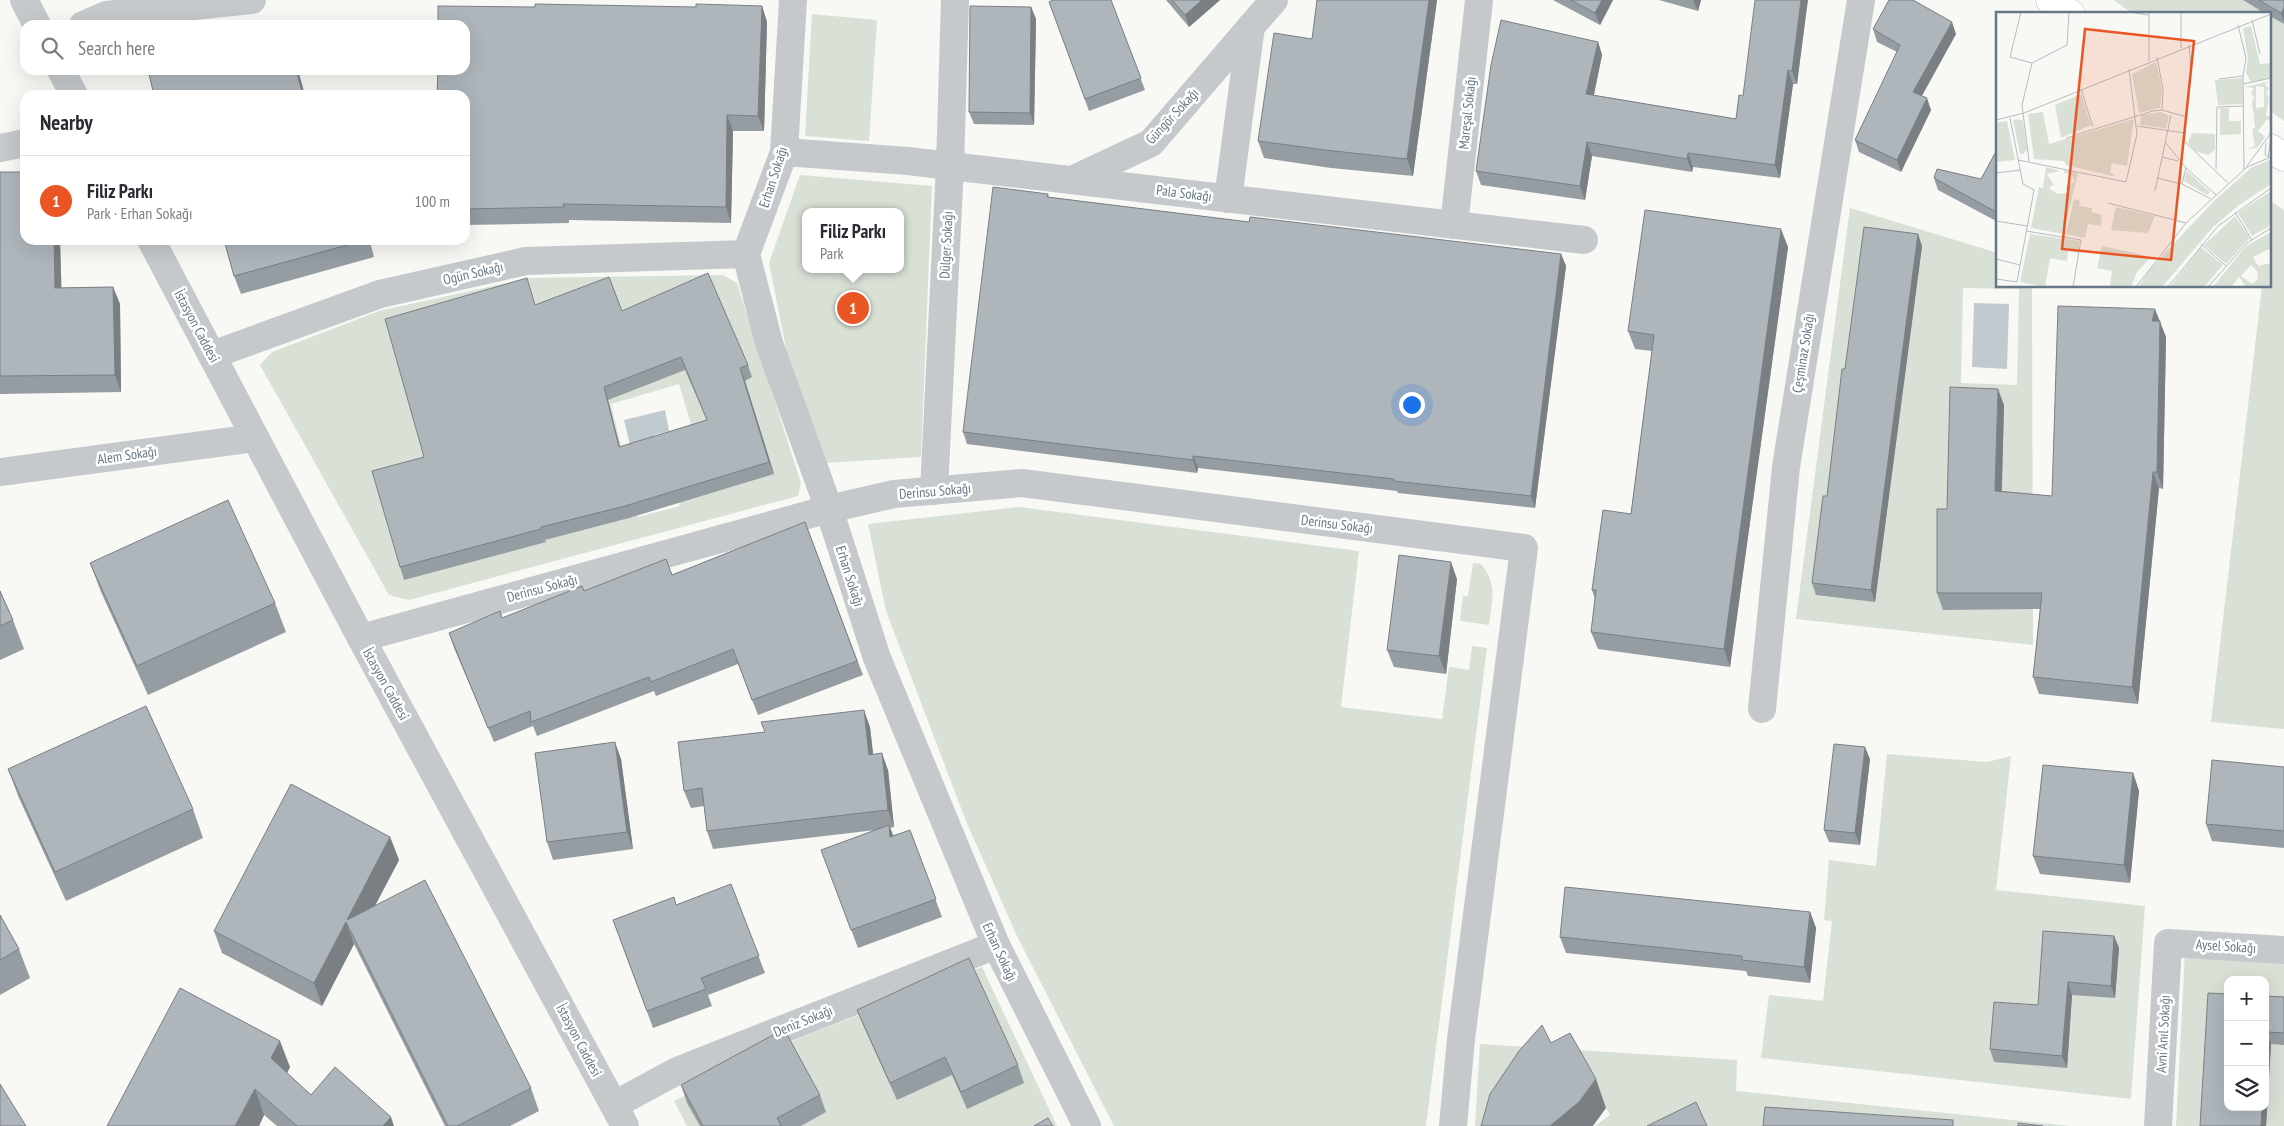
<!DOCTYPE html>
<html lang="en">
<head>
<meta charset="utf-8">
<style>
	body { margin:0; font-family:"PT Sans Narrow",sans-serif; background:#f7f7f7; color:#2b2b33 }
	.controls { position:absolute; right:15px; bottom:15px; display:grid; overflow:hidden; border-radius:10px; box-shadow:0 5px 20px #0002 }
	.controls button { width:45px; height:45px; display:grid; place-items:center; padding:0; border:0; border-bottom:1px solid #e1e1e2; background:#fff; color:#2b2b33; font:25px sans-serif }
	.you { position:absolute; left:1411px; top:404px; width:18px; height:18px; margin:-12px; border:4px solid #fff; border-radius:50%; background:#1a73e8; box-shadow:0 0 0 8px #1a73e833 }
	.badge { display:grid; place-items:center; width:32px; height:32px; border-radius:50%; background:#e95624; color:#fff; font-size:16px; font-weight:700 }
	.pin { position:absolute; translate:-50% -50%; border:2px solid #fff; box-shadow:0 1px 5px #0006 }
	.popup { position:absolute; left:802px; top:208px; width:102px; height:65px; box-sizing:border-box; display:grid; place-content:center; border-radius:10px; background:#fff; filter:drop-shadow(0 1px 4px #0005); font-size:16px; white-space:nowrap; color:#7c7c81 }
	.popup b { font-size:19px; color:#2b2b33 }
	.popup::after { content:''; position:absolute; left:50%; top:100%; margin-left:-10px; border:10px solid transparent; border-top-color:#fff }
	.list { margin:0; padding:0; list-style:none }
	h2 { display:flex; justify-content:space-between; align-items:center; height:65px; margin:0; padding:0 20px; font-size:21px }
	h2 small { font-size:16px; font-weight:400; color:#7c7c81 }
	.list li { display:grid; grid-template-columns:32px 1fr auto; gap:15px; align-items:center; box-sizing:border-box; height:90px; padding:0 20px; border-top:1px solid #e1e1e2 }
	.list b { display:block; font-size:19px; white-space:nowrap }
	.list p { margin:0; font-size:16px; white-space:nowrap; color:#7c7c81 }
	.list em { font-size:16px; font-style:normal; color:#7c7c81 }
	.icon { flex:none; width:28px; height:28px; fill:none; stroke:currentColor; stroke-width:2; stroke-linecap:round; stroke-linejoin:round }
	.map { position:relative; flex:none; width:2284px; height:1126px; overflow:hidden }
	.search { position:absolute; background:#fff; box-shadow:0 5px 20px #0002; left:20px; top:20px; width:450px; height:55px; display:flex; align-items:center; gap:12px; box-sizing:border-box; padding:0 18px; border-radius:15px; color:#7c7c81; font-size:19px }
	.panel { position:absolute; background:#fff; box-shadow:0 5px 20px #0002; left:20px; top:90px; width:450px; height:155px; border-radius:15px }
	.map>svg:first-child { display:block }
</style>
</head>
<body>
<div class="map">
<svg width="2284" height="1126" viewBox="0 0 2284 1126">
	<rect width="100%" height="100%" fill="#f8f8f5"/>
	<!-- green -->
	<g fill="#d9e0d6" fill-rule="evenodd">
		<path d="M2114,0H2284V121L2270,111V14H2133Z"/>
		<path d="M812,14L877,20L869,141L805,136Z"/>
		<path d="M800,175L932,186L921,457L824,463L787,353L769,263ZM806,212H900V269H806Z"/>
		<path d="M2272,202L2284,210V729L2211,722L2262,286H2270Z"/>
		<path d="M1850,208L1998,253V286H2032L2033,645L1796,619ZM1963,288L2019,289L2017,385L1961,383Z"/>
		<path d="M723,275L737,283L801,483L798,496L409,600L389,595L260,365L272,352L379,311L529,278ZM679,384L695,438L662,448L680,506L638,517L611,404Z"/>
		<path d="M1019,507L1359,551L1341,707L1442,719L1449,667L1469,670L1472,646L1487,648L1426,1126H1114L1017,936L966,821L886,611L868,524Z"/>
		<path d="M1473,563L1481,564C1498,585 1492,600 1489,625L1460,621L1463,596H1468Z"/>
		<path d="M1887,754L1987,762L2011,756L1996,890L2145,906L2131,1099L1761,1058L1769,995L1823,1001L1832,921L1824,920L1829,860L1876,866Z"/>
		<path d="M2185,952L2284,958V1126H2176ZM2228,980H2265V1107H2228Z"/>
		<path d="M982,967L1057,1126H687L674,1101L797,1039Z"/>
		<path d="M1480,1044L1737,1060L1736,1091L2071,1126H1595L1610,1115L1581,1063L1500,1126H1475Z"/>
	</g>
	<!-- water -->
	<g fill="#c0cacf">
		<path d="M1974,303L2009,304L2007,369L1972,367Z"/>
		<path d="M665,410L669,431L654,435L667,489L642,495L624,420Z"/>
	</g>
	<g fill="none" stroke-linecap="round" stroke-linejoin="round">
		<!-- major casing -->
		<g stroke="#b8bcc0" stroke-width="29">
			<g id="major">
				<path d="M2050,0L2071,14"/>
				<path d="M2270,148L2284,157"/>
			</g>
		</g>
		<!-- minor -->
		<g stroke="#c5c9cc" stroke-width="28">
			<path d="M24,0L37,25"/>
			<path d="M793,0L784,152L746,254L769,343L829,509L877,658L996,945L1087,1126"/>
			<path d="M83,25L106,15L252,0"/>
			<path d="M61,70L74,95"/>
			<path d="M0,148L25,143"/>
			<path d="M784,152L908,161L1584,240"/>
			<path d="M1072,180L1151,143L1274,0"/>
			<path d="M1228,199L1251,26"/>
			<path d="M1454,225L1479,0"/>
			<path d="M151,240L361,638L625,1126"/>
			<path d="M212,355L380,294L526,261L746,254"/>
			<path d="M0,472L255,438"/>
			<path d="M934,491L950,166L955,0"/>
			<path d="M361,638L829,509L894,494L1022,483L1524,548L1461,1039L1453,1126"/>
			<path d="M1762,709L1786,467L1861,0"/>
			<path d="M614,1105L677,1071L996,945"/>
			<path d="M2158,1126L2168,943L2284,950"/>
		</g>
		<!-- major -->
		<use href="#major" stroke="#fff" stroke-width="28"/>
	</g>
	<!-- wall -->
	<g fill="#969da2" fill-rule="evenodd">
		<path d="M1111,0L1145,90L1089,111L1049,2Z"/>
		<path d="M1166,0H1220L1189,27Z"/>
		<path d="M1437,0L1413,176L1331,168L1264,158L1258,141L1312,39Z"/>
		<path d="M1553,0H1613L1600,25Z"/>
		<path d="M1659,0H1701L1698,11Z"/>
		<path d="M2243,0H2284V24L2270,16V14H2266Z"/>
		<path d="M762,6L767,22L764,131H733L731,223L569,220V223L465,225V95L535,7H696Z"/>
		<path d="M1031,7L1036,19L1034,125L974,124L969,112Z"/>
		<path d="M1806,8L1797,84H1793L1780,178L1693,167L1692,172L1592,156L1585,200L1481,185L1476,171L1598,42L1602,55L1594,95L1736,119L1743,96Z"/>
		<path d="M1873,29L1956,34L1922,96L1931,110L1901,172L1859,152L1855,140L1897,52L1877,42Z"/>
		<path d="M1998,148V222L1938,190L1934,178L1981,179Z"/>
		<path d="M0,172L25,240H60L61,288L113,287L120,304L121,392L0,394Z"/>
		<path d="M1048,194L1049,197L1249,222L1561,254L1566,266L1535,508L1398,493L1397,491L1198,468L1197,473L967,444L963,432Z"/>
		<path d="M224,240H369L374,257L241,294L234,276Z"/>
		<path d="M1922,246L1875,602L1816,595L1812,583L1827,496L1845,369Z"/>
		<path d="M1788,247L1730,667L1598,649L1591,632L1595,599L1592,590L1631,514L1652,351L1635,349L1628,331Z"/>
		<path d="M531,291L535,305L622,311L748,365L752,377L745,381L774,474L629,518L545,540L546,542L404,580L400,567L424,457ZM685,370L707,420L620,447L608,400Z"/>
		<path d="M2159,321L2166,337L2163,489L2159,488L2138,704L2039,694L2033,677L2040,609L1943,610L1937,593L1947,509L2004,405L2002,491L2052,496Z"/>
		<path d="M805,522L863,675L758,715L738,664L656,696L654,691L537,736L533,726L494,742L454,648L449,633L502,618L584,591L672,575Z"/>
		<path d="M90,563L275,603L286,632L148,695L101,592Z"/>
		<path d="M1457,579L1446,674L1394,667L1387,650Z"/>
		<path d="M0,591L13,620L24,649L0,660Z"/>
		<path d="M870,727L873,754L888,770L894,827L890,828L893,836L910,830L942,917L858,948L821,850L876,830L713,849L707,831L704,806L691,808L684,791Z"/>
		<path d="M621,759L633,849L553,860L547,842Z"/>
		<path d="M1870,759L1860,845L1829,842L1824,830Z"/>
		<path d="M2284,767V848L2212,841L2206,824Z"/>
		<path d="M8,769L193,809L203,838L66,901L19,798Z"/>
		<path d="M2133,773L2139,791L2130,883L2040,874L2033,856Z"/>
		<path d="M390,837L399,860L375,906L531,1088L539,1111L510,1126H445L354,944L322,1006L222,953L214,931Z"/>
		<path d="M731,884L765,973L708,995L712,1006L653,1028L613,920L676,905Z"/>
		<path d="M1810,912L1816,928L1810,983L1748,976L1746,971L1566,953L1560,937Z"/>
		<path d="M0,915L19,949L30,978L0,995Z"/>
		<path d="M2114,936L2119,948L2115,998L2072,995L2067,1068L1994,1062L1990,1049Z"/>
		<path d="M2265,996L2284,997V1045L2271,1044L2266,1126Z"/>
		<path d="M857,1010L1018,1065L1024,1083L967,1109L952,1075L897,1100L864,1027Z"/>
		<path d="M290,1067L287,1073L311,1095L394,1126H277L264,1115L259,1126H107Z"/>
		<path d="M681,1085L820,1095L826,1112L801,1126H700L687,1103Z"/>
	</g>
	<!-- shaded-wall -->
	<g fill="#7a7f84">
		<path d="M1202,0H1220L1189,27L1185,15Z"/>
		<path d="M1429,0H1437L1413,176L1407,159Z"/>
		<path d="M1602,0H1613L1600,25L1595,13Z"/>
		<path d="M1693,0H1701L1698,11Z"/>
		<path d="M1801,0H1808L1797,84L1792,71Z"/>
		<path d="M762,6L767,22L764,131L758,116Z"/>
		<path d="M1031,7L1036,19L1034,125L1030,113Z"/>
		<path d="M2284,8V21L2281,13Z"/>
		<path d="M1952,22L1956,34L1917,104L1913,92Z"/>
		<path d="M1598,42L1602,55L1591,108L1586,94Z"/>
		<path d="M296,70H298L305,95H303Z"/>
		<path d="M1788,70L1793,84L1780,178L1775,165Z"/>
		<path d="M1927,98L1931,110L1901,172L1897,160Z"/>
		<path d="M727,115L733,131L731,223L726,207Z"/>
		<path d="M1587,142L1592,156L1585,200L1580,186Z"/>
		<path d="M1688,153L1693,167L1692,172L1687,159Z"/>
		<path d="M1781,229L1788,247L1730,667L1724,649Z"/>
		<path d="M1918,234L1922,246L1875,602L1871,590Z"/>
		<path d="M54,240H60L62,305L55,288Z"/>
		<path d="M368,240H369L374,257Z"/>
		<path d="M1561,254L1566,266L1535,508L1531,496Z"/>
		<path d="M113,287L120,304L121,392L115,375Z"/>
		<path d="M2155,309L2166,337L2163,489L2157,472L2152,321Z"/>
		<path d="M740,368L745,381L774,474L769,462Z"/>
		<path d="M604,387L608,400L623,460L619,447Z"/>
		<path d="M1998,389L2004,405L2001,507L1995,491Z"/>
		<path d="M1193,456L1198,468L1197,473L1193,460Z"/>
		<path d="M2153,472L2159,488L2138,704L2132,687Z"/>
		<path d="M1451,562L1457,579L1446,674L1439,656Z"/>
		<path d="M864,710L870,727L875,772L869,755Z"/>
		<path d="M615,742L621,759L633,849L627,832Z"/>
		<path d="M1865,747L1870,759L1860,845L1855,833Z"/>
		<path d="M882,753L888,770L894,827L888,810Z"/>
		<path d="M2133,773L2139,791L2130,883L2124,865Z"/>
		<path d="M889,825L896,842L890,837Z"/>
		<path d="M390,837L399,860L356,941L347,920Z"/>
		<path d="M1810,912L1816,928L1810,983L1804,967Z"/>
		<path d="M346,922L354,944L322,1006L314,983Z"/>
		<path d="M2114,936L2119,948L2115,998L2111,986Z"/>
		<path d="M2068,982L2072,995L2067,1068L2062,1056Z"/>
		<path d="M2267,1032L2271,1044L2266,1126H2261L2262,1107H2265V1056Z"/>
		<path d="M280,1041L290,1067L281,1084L271,1058Z"/>
		<path d="M1596,1079L1606,1108L1593,1126H1550Z"/>
		<path d="M255,1089L264,1115L259,1126H235Z"/>
		<path d="M391,1117L394,1126H383Z"/>
	</g>
	<!-- building -->
	<g fill="#aeb6bc" stroke="#7a7f84" fill-rule="evenodd">
		<path d="M1053,0H1111L1141,78L1085,99L1049,2Z"/>
		<path d="M1172,0H1202L1185,15Z"/>
		<path d="M1317,0H1429L1407,159L1325,150L1258,141L1274,33L1312,39Z"/>
		<path d="M1571,0H1602L1595,13Z"/>
		<path d="M1755,0H1801L1792,71L1788,70L1775,165L1688,153L1687,159L1587,142L1580,186L1476,171L1491,65L1501,20L1598,42L1586,94L1736,119L1739,95L1743,96Z"/>
		<path d="M1889,0H1913L1952,22L1913,92L1927,98L1897,160L1855,140L1900,45L1873,29Z"/>
		<path d="M2259,0H2284V8L2281,13Z"/>
		<path d="M535,4L696,7V4L762,6L758,116L727,115L726,207L563,204L564,207L465,209V95H437L438,70H465V25H438V6L535,7Z"/>
		<path d="M970,6L1031,7L1030,113L969,112Z"/>
		<path d="M148,70H296L303,95H154Z"/>
		<path d="M1998,97V103L1995,102Z"/>
		<path d="M1998,148V213L1934,178L1937,169L1981,179Z"/>
		<path d="M0,172H25V240H54L55,288L113,287L115,375L0,376Z"/>
		<path d="M993,187L1048,194L1047,197L1249,222L1250,217L1561,254L1531,496L1394,481V479L1193,456V460L963,432Z"/>
		<path d="M1645,210L1781,229L1724,649L1591,632L1596,590H1592L1603,510L1631,514L1654,335L1628,331Z"/>
		<path d="M1864,227L1918,234L1871,590L1812,583L1823,496H1827L1842,369H1845Z"/>
		<path d="M224,240H366L234,276Z"/>
		<path d="M708,273L748,365L740,368L769,462L625,506L541,527V529L400,567L372,471L424,457L385,319L527,278L535,305L609,277L622,311ZM681,357L707,420L619,447L604,387Z"/>
		<path d="M2058,306L2155,309L2152,321H2160L2157,472H2153L2132,687L2033,677L2042,593H1937V509H1947L1950,387L1998,389L1995,491L2052,496Z"/>
		<path d="M228,500L275,603L137,666L90,563Z"/>
		<path d="M805,522L857,661L752,700L733,649L651,682L649,677L531,722L530,711L488,728L449,633L500,611L502,618L582,586L584,591L666,559L672,575Z"/>
		<path d="M1399,555L1451,562L1439,656L1387,650Z"/>
		<path d="M0,591L13,620L0,626Z"/>
		<path d="M146,706L193,809L55,872L8,769Z"/>
		<path d="M864,710L869,755L882,753L888,810L707,831L702,788L684,791L678,742L765,732L761,722Z"/>
		<path d="M615,742L627,832L547,842L535,753Z"/>
		<path d="M1834,744L1865,747L1855,833L1824,830Z"/>
		<path d="M2212,760L2284,767V831L2206,824Z"/>
		<path d="M2043,765L2133,773L2124,865L2033,856Z"/>
		<path d="M291,784L390,837L347,920L425,880L531,1088L457,1126H448L346,922L314,983L214,931Z"/>
		<path d="M889,825L890,837L910,830L936,899L851,930L821,850Z"/>
		<path d="M731,884L759,956L701,978L706,989L647,1011L613,920L674,897L676,905Z"/>
		<path d="M1565,887L1810,912L1804,967L1742,960V956L1560,937Z"/>
		<path d="M0,915L19,949L0,960Z"/>
		<path d="M2043,931L2114,936L2111,986L2068,982L2062,1056L1990,1049L1994,1002L2038,1005Z"/>
		<path d="M969,958L1018,1065L961,1092L945,1057L890,1083L857,1010Z"/>
		<path d="M180,988L280,1041L271,1058L311,1095L335,1067L391,1117L383,1126H297L255,1089L235,1126H107Z"/>
		<path d="M2208,993L2228,994V1107H2262L2261,1126H2200Z"/>
		<path d="M2265,996L2284,997V1033L2267,1032L2265,1056Z"/>
		<path d="M1542,1025L1551,1043L1570,1033L1596,1079L1579,1102L1550,1126H1481L1490,1094L1519,1051Z"/>
		<path d="M784,1029L820,1095L777,1118L781,1126H703L681,1085Z"/>
		<path d="M0,1084L26,1126H0Z"/>
		<path d="M1696,1102L1707,1126H1647Z"/>
		<path d="M1765,1107L1953,1120V1126H1763Z"/>
		<path d="M1048,1118L1053,1126H1034Z"/>
		<path d="M2018,1123L2043,1126H2018Z"/>
	</g>
	<g text-anchor="middle" dominant-baseline="central" stroke-width="5" stroke-linejoin="round" paint-order="stroke">
		<!-- street labels -->
		<g font-size="14" fill="#667787" stroke="#fff">
			<text transform="translate(1467 113) rotate(-84)">Mareşal Sokağı</text>
			<text transform="translate(1172 116) rotate(-47)">Güngör Sokağı</text>
			<text transform="translate(773 177) rotate(-72)">Erhan Sokağı</text>
			<text transform="translate(1184 193) rotate(7)">Pala Sokağı</text>
			<text transform="translate(946 245) rotate(-87)">Dülger Sokağı</text>
			<text transform="translate(473 273) rotate(-13)">Ogün Sokağı</text>
			<text transform="translate(197 326) rotate(62)">İstasyon Caddesi</text>
			<text transform="translate(1803 353) rotate(-81)">Çeşminaz Sokağı</text>
			<text transform="translate(127 455) rotate(-8)">Alem Sokağı</text>
			<text transform="translate(935 491) rotate(-5)">Derinsu Sokağı</text>
			<text transform="translate(1337 524) rotate(7)">Derinsu Sokağı</text>
			<text transform="translate(850 576) rotate(72)">Erhan Sokağı</text>
			<text transform="translate(542 588) rotate(-15)">Derinsu Sokağı</text>
			<text transform="translate(386 684) rotate(61)">İstasyon Caddesi</text>
			<text transform="translate(2226 946) rotate(4)">Aysel Sokağı</text>
			<text transform="translate(1000 952) rotate(65)">Erhan Sokağı</text>
			<text transform="translate(803 1021) rotate(-22)">Deniz Sokağı</text>
			<text transform="translate(2163 1034) rotate(-87)">Avni Anıl Sokağı</text>
			<text transform="translate(579 1040) rotate(62)">İstasyon Caddesi</text>
		</g>
	</g>
	<!-- overview -->
	<g transform="translate(1996 12)">
		<rect width="275" height="275" fill="#f8f8f5"/>
		<path d="M255,14L264,52L275,51V65L255,70L250,61L252,46L247,16ZM160,50L166,77L164,96L143,101L136,62ZM246,66L247,92L222,93L219,68ZM275,69L269,72L273,77L270,81L273,86L270,104H275V110L271,107L262,119L269,125L261,136L251,137L259,134L256,117L259,116L256,90L258,85L255,81L258,76L249,75ZM260,74L268,75V95L260,96ZM85,82L95,113L65,126L59,93ZM224,96H233V109H245V122L224,123ZM47,100L53,132L138,107L131,154L116,151L114,160L120,165L70,153L68,149L38,147L32,102ZM165,100L173,104L170,116L144,113L145,103ZM22,107L27,109L31,138L27,142H24L17,108ZM11,109L19,148L0,150V111ZM196,121L219,122V138L212,143L199,139L192,131ZM274,148L275,172L243,193L217,215L166,275H143L151,260L218,189L256,155ZM50,155L64,159L51,162L58,173L53,175L55,178L62,182L71,181L70,174L79,170L75,162L68,161V158L82,161L67,222L35,216L43,175L47,176ZM191,159L214,180L211,183L188,169ZM275,179V213L256,224L242,201ZM78,187L84,189L83,194L96,196V200L106,203L105,214L92,212L89,226L70,222ZM120,195L159,204L152,221L115,218ZM239,204L254,226L230,252L208,233ZM275,220V241L273,237L257,245L262,254L275,251V275H250L243,265L235,275H217L250,234ZM255,253L261,259L262,267L256,272L245,264ZM34,222L84,229L82,241L72,239L71,249L54,246L49,275L24,270ZM106,234L143,242L155,245L141,260L135,275H114L116,259L101,256ZM205,235L227,253L208,275H174Z" fill="#d9e0d6" fill-rule="evenodd"/>
		<path fill="none" stroke="#b5bcc2" stroke-width="1" d="M25,0L14,45L36,51L71,33L73,0M133,0L152,3M153,0V49M185,0V36M256,8L264,42M242,13L250,46L247,64L248,157M193,33L195,58L188,129L232,171M161,45L167,77L166,98M223,67L247,64M247,72L275,66M85,77L97,115M0,108L28,101L275,2M141,114L189,121M70,126L157,99L166,98L191,105M170,131L190,156L220,183M270,131L269,143L275,146M166,145L182,149M272,145L275,126M22,148L130,170L141,122L133,57M33,149L26,93L36,51M251,154L275,121M220,157L221,95L248,94M0,161L24,158M161,166L186,172L215,187M186,172L190,156M159,179L175,103M112,191L190,211M239,200L256,228M0,209L31,214M30,219L85,228L77,275M205,232L230,254M0,247L24,253M0,267L21,270L38,178L27,172L14,106M140,275L190,211L251,155L275,145M172,275L222,214L275,176M212,275L251,231L275,216"/>
		<path fill="#e95624" fill-opacity="0.15" stroke="#e95624" stroke-width="2.5" d="M89,17L198,29L175,248L66,237Z"/>
		<rect width="275" height="275" fill="none" stroke="#667787" stroke-width="2.5"/>
	</g>
</svg>
<div class="controls">
<button>+</button>
<button>−</button>
<button><svg class="icon" aria-label="layers" viewBox="0 0 24 24"><path d="M12 4l9 5-9 5-9-5zM3 14l9 5 9-5"/></svg></button>
</div>
<div class="you"></div>
<div class="pin badge" style="left:853px;top:308px">1</div>
<div class="popup"><b>Filiz Parkı</b>Park</div>
<div class="search"><svg class="icon" aria-label="search" viewBox="0 0 24 24"><circle cx="10" cy="10" r="6"/><path d="M15 15l6 6"/></svg>Search here</div>
<section class="panel">
<h2>Nearby<small></small></h2>
<ul class="list">
<li><span class="badge">1</span><div><b>Filiz Parkı</b><p>Park · Erhan Sokağı</p></div><em>100 m</em></li>
</ul>
</section>
</div>
</body>
</html>
